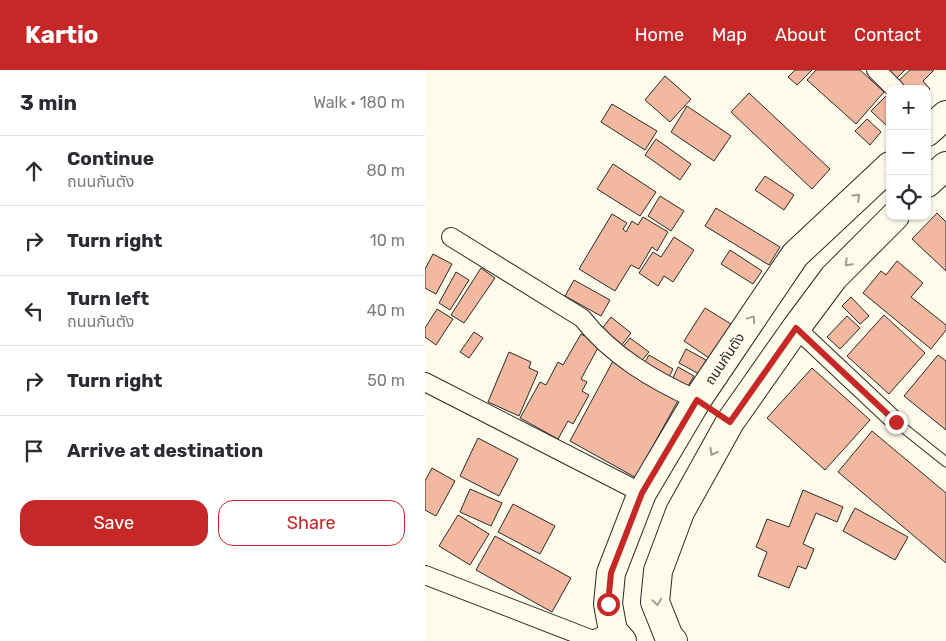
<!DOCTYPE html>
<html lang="en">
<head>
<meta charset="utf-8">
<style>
	body { margin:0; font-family:Rubik,"Noto Sans Thai",sans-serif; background:#f2f2f3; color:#2b2b33 }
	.controls { position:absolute; right:15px; top:15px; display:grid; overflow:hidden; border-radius:10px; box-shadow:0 1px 4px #0004 }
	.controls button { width:45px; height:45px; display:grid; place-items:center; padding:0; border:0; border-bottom:1px solid #e1e1e2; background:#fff; color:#2b2b33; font:25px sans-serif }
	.stop { position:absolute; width:15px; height:15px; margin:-11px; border:4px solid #c62828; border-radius:50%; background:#fff }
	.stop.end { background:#c62828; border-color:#fff; box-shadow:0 1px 5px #0008 }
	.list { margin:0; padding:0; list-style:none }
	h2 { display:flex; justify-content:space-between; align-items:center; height:65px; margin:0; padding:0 20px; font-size:21px }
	h2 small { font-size:16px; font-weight:400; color:#7c7c81 }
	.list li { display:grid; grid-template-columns:32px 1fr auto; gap:15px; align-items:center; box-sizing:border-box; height:70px; padding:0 20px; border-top:1px solid #e1e1e2 }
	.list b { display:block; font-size:19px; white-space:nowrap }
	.list p { margin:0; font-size:16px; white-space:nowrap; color:#7c7c81 }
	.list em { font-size:16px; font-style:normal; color:#7c7c81 }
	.actions { display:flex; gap:10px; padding:15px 20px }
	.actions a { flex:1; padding:11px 0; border:1px solid #c62828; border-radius:15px; text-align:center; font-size:18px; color:#c62828 }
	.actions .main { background:#c62828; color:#fff }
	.icon { flex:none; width:28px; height:28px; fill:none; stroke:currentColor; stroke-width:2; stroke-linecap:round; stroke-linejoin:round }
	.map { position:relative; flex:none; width:521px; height:571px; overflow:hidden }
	header { display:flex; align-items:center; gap:30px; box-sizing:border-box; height:70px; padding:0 25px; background:#c62828; color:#fff }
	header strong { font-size:24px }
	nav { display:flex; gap:28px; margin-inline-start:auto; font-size:18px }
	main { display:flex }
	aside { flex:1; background:#fff }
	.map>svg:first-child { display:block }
</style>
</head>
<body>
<header>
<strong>Kartio</strong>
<nav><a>Home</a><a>Map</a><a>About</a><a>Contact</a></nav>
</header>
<main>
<aside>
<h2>3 min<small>Walk · 180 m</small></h2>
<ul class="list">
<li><svg class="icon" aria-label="ahead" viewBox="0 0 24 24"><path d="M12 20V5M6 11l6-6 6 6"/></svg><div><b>Continue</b><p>ถนนกันตัง</p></div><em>80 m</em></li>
<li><svg class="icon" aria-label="right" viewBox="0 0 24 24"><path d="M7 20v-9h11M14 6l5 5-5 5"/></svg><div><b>Turn right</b></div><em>10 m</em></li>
<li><svg class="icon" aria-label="left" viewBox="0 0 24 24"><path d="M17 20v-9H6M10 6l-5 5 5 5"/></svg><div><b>Turn left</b><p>ถนนกันตัง</p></div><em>40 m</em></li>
<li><svg class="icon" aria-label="right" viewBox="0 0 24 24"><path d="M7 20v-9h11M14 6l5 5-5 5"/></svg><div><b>Turn right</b></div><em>50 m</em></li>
<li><svg class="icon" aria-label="arrive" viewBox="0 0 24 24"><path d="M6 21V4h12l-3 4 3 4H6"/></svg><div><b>Arrive at destination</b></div></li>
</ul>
<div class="actions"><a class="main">Save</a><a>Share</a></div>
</aside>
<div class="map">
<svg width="521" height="571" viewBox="0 0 521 571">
	<rect width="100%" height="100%" fill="#fdfbea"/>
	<!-- building -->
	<g fill="#f2b8a0" stroke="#2b2b2b">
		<path d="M370,0H387L372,15L363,7Z"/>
		<path d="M391,0H435L459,22L431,54L382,10Z"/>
		<path d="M461,0H480L471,9Z"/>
		<path d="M485,0H509L498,11L505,19L502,22V19H481L473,11Z"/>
		<path d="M240,6L266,29L245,52L220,30Z"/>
		<path d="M465,22V53L462,56L446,41Z"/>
		<path d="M324,23L405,99L387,119L306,42Z"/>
		<path d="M187,34L232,61L220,80L176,52Z"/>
		<path d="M262,36L306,66L289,91L246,62Z"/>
		<path d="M442,49L456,62L445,75L430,61Z"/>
		<path d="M231,69L266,94L255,110L220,85Z"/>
		<path d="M188,94L231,122L215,146L172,119Z"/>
		<path d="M340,106L369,125L359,140L330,120Z"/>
		<path d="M235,126L259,141L246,161L223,146Z"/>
		<path d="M291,138L355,177L344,195L280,156Z"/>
		<path d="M512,143L521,152V201L487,169Z"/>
		<path d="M187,144L202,153L198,159L201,162L207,151L213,155L218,147L243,162L232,181L227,177L214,199L206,195L190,221L154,199Z"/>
		<path d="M249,167L269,180L248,212L239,206L233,216L214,203L228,182L236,187Z"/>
		<path d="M305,180L337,201L328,214L296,194Z"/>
		<path d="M8,184L27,194L11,224L0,218V199Z"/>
		<path d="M472,191L498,213L486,227L521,255V260L506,279L438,223L456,201L461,205Z"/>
		<path d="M56,198L70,208L39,253L26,245Z"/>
		<path d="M31,202L44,210L25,240L14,233Z"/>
		<path d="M149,210L185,230L176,246L140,226Z"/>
		<path d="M426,227L444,246L435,254L417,236Z"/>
		<path d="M280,238L306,254L284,288L259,271Z"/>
		<path d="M12,239L28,249L11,275L0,267V258Z"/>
		<path d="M459,245L500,283L464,324L422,286Z"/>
		<path d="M422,246L435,258L415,279L402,267Z"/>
		<path d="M186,247L206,263L196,276L176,260Z"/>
		<path d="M49,262L58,268L44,288L35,282Z"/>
		<path d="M156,264L175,274L156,309L162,312L157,321L164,325L148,354L143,351L133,369L95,348L115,312L121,315L133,292L138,295Z"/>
		<path d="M205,268L224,282L214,294L196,279Z"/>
		<path d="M261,279L281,290L274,304L254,293Z"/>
		<path d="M84,282L106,292L104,298L113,302L94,346L63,332Z"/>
		<path d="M224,285L248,299L243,309L218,295Z"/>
		<path d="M513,285L521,291V360L479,326Z"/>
		<path d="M188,291L255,327L218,394L223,397L215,410L145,371Z"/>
		<path d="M253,297L269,306L262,318L247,310Z"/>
		<path d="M387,298L445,350L400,400L342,348Z"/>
		<path d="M447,361L521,423V493L413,402Z"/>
		<path d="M53,368L93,389L74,426L35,406Z"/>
		<path d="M7,398L30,411L11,446L0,440V411Z"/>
		<path d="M45,419L77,433L66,456L35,442Z"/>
		<path d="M378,420L418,437L412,452L391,443L378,474L389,479L381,499L373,496L364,518L333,506L342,482L331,477L342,449L364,457Z"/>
		<path d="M88,434L130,456L115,484L73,462Z"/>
		<path d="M430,438L483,467L470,490L418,461Z"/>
		<path d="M33,445L64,464L45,495L14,476Z"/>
		<path d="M70,466L146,508L127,542L51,500Z"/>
	</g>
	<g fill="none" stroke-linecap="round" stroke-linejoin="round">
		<!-- lane casing -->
		<g stroke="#2b2b2b" stroke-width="11">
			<path id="lane" d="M471,352L521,392"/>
		</g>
		<!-- street casing -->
		<g stroke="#2b2b2b" stroke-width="20">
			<g id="street">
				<path d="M451,0L470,19"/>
				<path d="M26,167L157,248C187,286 228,310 272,330"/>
				<path d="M371,258L471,352"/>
				<path d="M0,312L217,423"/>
				<path d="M0,505L168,570L188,561"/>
			</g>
		</g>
		<!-- primary casing -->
		<g stroke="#2b2b2b" stroke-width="30">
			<g id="primary">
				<path d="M502,62L521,45"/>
				<path d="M502,113L521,96"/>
				<path d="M197,571L188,561L183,534L186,503L217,423L272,330L370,185L465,96"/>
				<path d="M248,571L244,567L230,532L233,501L255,442L305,352L371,258L409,207L470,146"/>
			</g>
		</g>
		<!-- lane -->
		<use href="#lane" stroke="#fdfbea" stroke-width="9"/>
		<!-- street -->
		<use href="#street" stroke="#fdfbea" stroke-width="18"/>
		<!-- primary -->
		<use href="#primary" stroke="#fdfbea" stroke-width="28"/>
	</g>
	<!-- one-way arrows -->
	<defs><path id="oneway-chevron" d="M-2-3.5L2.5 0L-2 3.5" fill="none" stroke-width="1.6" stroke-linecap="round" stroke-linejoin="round" transform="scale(1.25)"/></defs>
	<g stroke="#9e9d94">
		<use href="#oneway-chevron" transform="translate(432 127) rotate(-43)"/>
		<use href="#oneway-chevron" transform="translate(423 193) rotate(135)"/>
		<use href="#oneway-chevron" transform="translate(327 249) rotate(-56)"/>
		<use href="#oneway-chevron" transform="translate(288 382) rotate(119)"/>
		<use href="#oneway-chevron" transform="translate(232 532) rotate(82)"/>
	</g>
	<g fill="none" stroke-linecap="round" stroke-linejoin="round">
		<!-- route -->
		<path stroke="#c62828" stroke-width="6" d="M183,534L186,503L217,423L272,330L305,352L371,258L471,352"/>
	</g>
	<g text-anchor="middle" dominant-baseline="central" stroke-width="4" stroke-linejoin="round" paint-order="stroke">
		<!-- street labels -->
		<g font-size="14" fill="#2b2b2b" stroke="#fdfbea">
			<text transform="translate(300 289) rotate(-56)">ถนนกันตัง</text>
		</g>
	</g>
</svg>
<div class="controls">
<button>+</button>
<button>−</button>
<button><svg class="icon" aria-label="locate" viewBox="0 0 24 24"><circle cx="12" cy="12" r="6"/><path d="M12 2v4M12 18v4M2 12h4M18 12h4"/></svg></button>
</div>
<div class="stop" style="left:183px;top:534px"></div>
<div class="stop end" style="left:471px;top:352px"></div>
</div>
</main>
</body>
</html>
